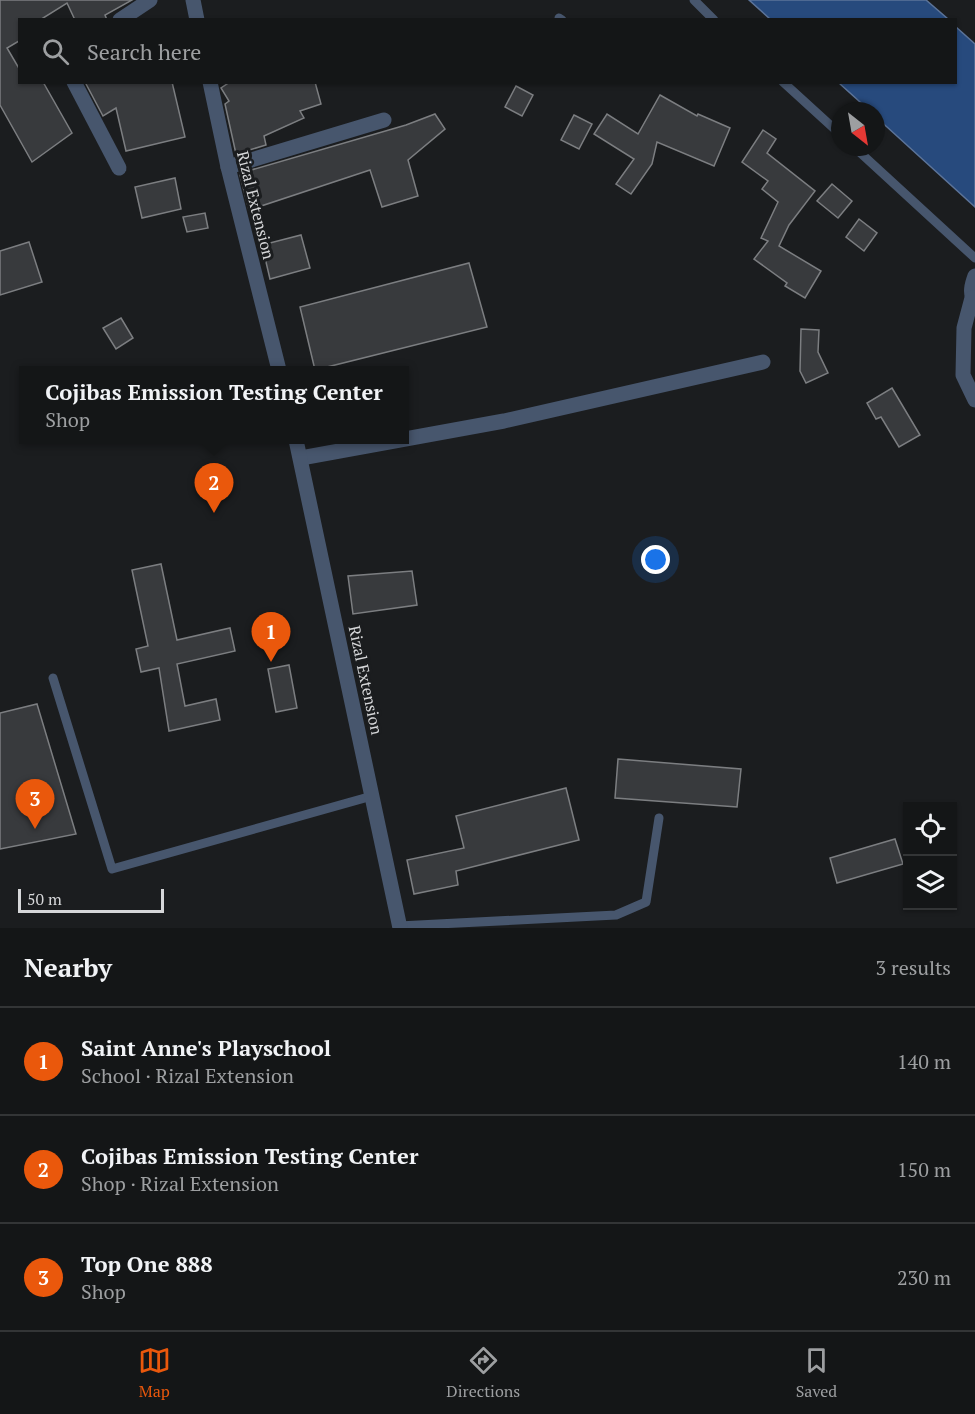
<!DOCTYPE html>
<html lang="en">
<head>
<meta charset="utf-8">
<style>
	body { margin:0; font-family:"PT Serif",serif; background:#1d1f20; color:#f1f3f6 }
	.controls { position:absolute; right:18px; bottom:18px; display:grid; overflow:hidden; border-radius:0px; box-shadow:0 2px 4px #0004 }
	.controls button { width:54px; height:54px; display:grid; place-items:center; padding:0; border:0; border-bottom:2px solid #333536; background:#141617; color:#f1f3f6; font:30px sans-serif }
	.compass { position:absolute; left:831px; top:102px; width:54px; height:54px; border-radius:50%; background:#141617; box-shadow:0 2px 4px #0004; rotate:149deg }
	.scale { position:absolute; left:18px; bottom:15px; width:146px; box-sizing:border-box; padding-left:6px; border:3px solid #d6d7d9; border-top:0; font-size:16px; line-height:21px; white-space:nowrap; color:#d6d7d9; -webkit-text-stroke:4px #1b1d1f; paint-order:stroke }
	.you { position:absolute; left:656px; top:560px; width:21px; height:21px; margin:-15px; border:4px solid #fff; border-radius:50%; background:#1a73e8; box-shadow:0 0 0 9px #1a73e833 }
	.badge { display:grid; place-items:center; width:39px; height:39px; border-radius:50%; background:#ea580c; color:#fff; font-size:20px; font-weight:700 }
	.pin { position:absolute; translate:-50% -50px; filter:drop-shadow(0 2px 3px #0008) }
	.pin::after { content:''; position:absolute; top:32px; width:21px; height:18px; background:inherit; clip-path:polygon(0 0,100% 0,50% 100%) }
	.popup { position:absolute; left:19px; top:366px; width:390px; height:78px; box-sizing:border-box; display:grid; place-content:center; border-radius:0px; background:#141617; filter:drop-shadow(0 2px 4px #0005); font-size:20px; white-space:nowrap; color:#9d9fa1 }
	.popup b { font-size:22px; color:#f1f3f6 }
	.popup::after { content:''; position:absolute; left:50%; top:100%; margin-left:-12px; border:12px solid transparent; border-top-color:#141617 }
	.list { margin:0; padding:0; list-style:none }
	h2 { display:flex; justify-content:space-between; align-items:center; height:78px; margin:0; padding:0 24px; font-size:26px }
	h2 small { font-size:20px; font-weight:400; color:#9d9fa1 }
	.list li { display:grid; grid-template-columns:39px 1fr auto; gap:18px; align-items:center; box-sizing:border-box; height:108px; padding:0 24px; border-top:2px solid #333536 }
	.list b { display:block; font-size:22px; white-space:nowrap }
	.list p { margin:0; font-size:20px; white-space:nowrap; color:#9d9fa1 }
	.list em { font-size:20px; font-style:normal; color:#9d9fa1 }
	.icon { flex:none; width:33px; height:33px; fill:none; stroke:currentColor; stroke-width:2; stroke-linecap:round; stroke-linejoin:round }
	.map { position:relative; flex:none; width:975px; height:928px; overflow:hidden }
	.search { position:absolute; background:#141617; box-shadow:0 2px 4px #0004; left:18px; right:18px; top:18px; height:66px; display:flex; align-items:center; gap:15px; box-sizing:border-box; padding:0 21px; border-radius:0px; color:#9d9fa1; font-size:22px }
	.sheet { height:402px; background:#141617 }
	nav { display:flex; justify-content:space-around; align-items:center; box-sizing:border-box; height:84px; border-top:2px solid #333536; background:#141617; font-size:16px; color:#9d9fa1 }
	nav a { display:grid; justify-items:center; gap:3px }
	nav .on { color:#ea580c }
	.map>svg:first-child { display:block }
</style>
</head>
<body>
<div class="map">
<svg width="975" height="928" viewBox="0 0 975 928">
	<rect width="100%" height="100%" fill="#1b1d1f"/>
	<!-- water -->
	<g fill="#274a7d" stroke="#5c7499" stroke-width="1.5">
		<path d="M749,0H926L948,19H770Z"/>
		<path d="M956,27L975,44V207L876,117V111H870L839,83L956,82Z"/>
	</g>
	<!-- building -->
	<g fill="#383a3d" stroke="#7c7e81" stroke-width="1.5">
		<path d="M0,0H132L105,15L107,20H75L67,3L40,20H20L19,41L7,48L20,70V82H43L72,133L32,162L0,105Z"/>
		<path d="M85,82H172L185,137L126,151L116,108L103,116Z"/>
		<path d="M230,82H315L321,104L300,111L304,118L264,136L266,145L236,154L225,104L229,101L221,88Z"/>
		<path d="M516,86L533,95L522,116L505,107Z"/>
		<path d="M660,95L697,116L698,114L730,128L714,166L657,142L652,164L631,194L616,184L634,159L594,134L607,114L638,134Z"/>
		<path d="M435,114L445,129L408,160L418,196L382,207L370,170L249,210L240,175L241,173L406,125Z"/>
		<path d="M574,115L592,124L579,149L561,140Z"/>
		<path d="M763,130L776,139L767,153L815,191L789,225L779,246L821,271L805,298L785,286L787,283L754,259L768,241L761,238L778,202L762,189L768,181L742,162Z"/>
		<path d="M175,178L181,209L142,218L135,187Z"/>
		<path d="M832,184L852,201L838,218L817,201Z"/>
		<path d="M205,213L208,228L187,232L183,217Z"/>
		<path d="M859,219L877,233L864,251L846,237Z"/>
		<path d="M301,235L310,268L270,279L262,245Z"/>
		<path d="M29,242L42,282L0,295V251Z"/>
		<path d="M469,263L487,327L315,370L300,307Z"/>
		<path d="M121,318L133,338L116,349L103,328Z"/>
		<path d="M801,329L819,330L818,352L828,373L806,383L800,371Z"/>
		<path d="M892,388L920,435L899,447L881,417L876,419L867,403Z"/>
		<path d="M161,564L177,640L230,628L235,651L177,664L185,706L216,699L220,720L169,731L159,668L141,672L136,649L148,646L132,570Z"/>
		<path d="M412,571L417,605L353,614L348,576Z"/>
		<path d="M289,665L297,708L276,712L268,669Z"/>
		<path d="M37,704L76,834L0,849V713Z"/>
		<path d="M618,759L741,769L737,807L615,798Z"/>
		<path d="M566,788L579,840L456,871L458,885L414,894L407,860L464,848L456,816Z"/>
		<path d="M895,839L903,864L837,883L830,858Z"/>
	</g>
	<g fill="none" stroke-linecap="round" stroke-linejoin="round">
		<!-- service -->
		<g stroke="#47566d" stroke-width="9">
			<path d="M694,0L714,20"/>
			<path d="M559,18L562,20"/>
			<path d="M783,82L840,134"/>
			<path d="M854,147L975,258"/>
			<path d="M53,678L112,869L372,796"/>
			<path d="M399,926L616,915L646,902L659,818"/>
		</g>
		<!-- minor -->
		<g stroke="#47566d" stroke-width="15">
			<path d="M120,20L150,0"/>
			<path d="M74,82L119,168"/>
			<path d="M228,167L384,120"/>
			<path d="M975,276C972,284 969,294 975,301"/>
			<path d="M972,298L964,328L963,375L975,400"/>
			<path d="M301,458L504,421L763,362"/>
		</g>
		<!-- tertiary -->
		<g stroke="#47566d" stroke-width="15">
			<path d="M193,0L197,20"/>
			<path d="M210,82L228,167L279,370"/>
			<path d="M296,440L400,928"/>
		</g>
	</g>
	<g text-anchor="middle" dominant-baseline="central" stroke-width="6" stroke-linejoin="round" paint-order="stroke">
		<!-- street labels -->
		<g font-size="16" fill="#d6d7d9" stroke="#1b1d1f">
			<text transform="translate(256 205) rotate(76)">Rizal Extension</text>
			<text transform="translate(366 680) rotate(78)">Rizal Extension</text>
		</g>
	</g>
</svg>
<div class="controls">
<button><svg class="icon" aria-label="locate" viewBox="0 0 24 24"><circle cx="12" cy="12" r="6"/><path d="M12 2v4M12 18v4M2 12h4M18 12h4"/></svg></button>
<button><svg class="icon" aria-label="layers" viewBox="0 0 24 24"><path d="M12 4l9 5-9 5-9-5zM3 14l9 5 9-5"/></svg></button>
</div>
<svg class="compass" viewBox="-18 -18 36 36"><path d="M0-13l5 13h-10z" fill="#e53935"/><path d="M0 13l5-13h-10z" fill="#9d9fa1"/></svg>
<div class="scale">50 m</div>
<div class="you"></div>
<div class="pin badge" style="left:271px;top:662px">1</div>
<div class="pin badge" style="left:214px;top:513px">2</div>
<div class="popup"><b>Cojibas Emission Testing Center</b>Shop</div>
<div class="pin badge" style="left:35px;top:829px">3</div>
<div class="search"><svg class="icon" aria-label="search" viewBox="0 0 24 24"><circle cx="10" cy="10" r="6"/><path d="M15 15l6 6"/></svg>Search here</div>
</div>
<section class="sheet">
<h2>Nearby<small>3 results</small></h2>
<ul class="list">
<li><span class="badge">1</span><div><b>Saint Anne's Playschool</b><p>School · Rizal Extension</p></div><em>140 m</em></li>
<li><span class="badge">2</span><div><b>Cojibas Emission Testing Center</b><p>Shop · Rizal Extension</p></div><em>150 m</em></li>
<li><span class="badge">3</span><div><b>Top One 888</b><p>Shop</p></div><em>230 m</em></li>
</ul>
</section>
<nav>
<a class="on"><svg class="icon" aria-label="map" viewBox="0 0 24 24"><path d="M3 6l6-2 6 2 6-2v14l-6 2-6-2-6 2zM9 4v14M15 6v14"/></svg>Map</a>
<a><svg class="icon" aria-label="directions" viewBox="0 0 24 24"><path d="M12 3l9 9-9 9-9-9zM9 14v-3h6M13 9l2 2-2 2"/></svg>Directions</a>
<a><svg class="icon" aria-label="saved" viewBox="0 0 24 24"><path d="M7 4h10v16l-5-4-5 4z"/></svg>Saved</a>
</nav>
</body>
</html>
